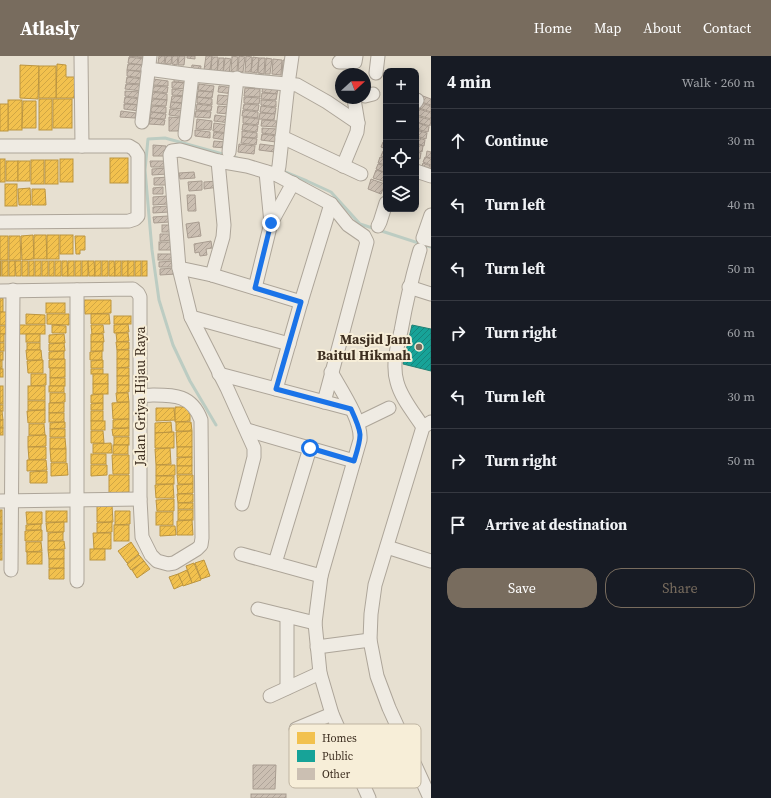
<!DOCTYPE html>
<html lang="en">
<head>
<meta charset="utf-8">
<style>
	body { margin:0; font-family:"Source Serif 4",serif; background:#242831; color:#f1f3f6 }
	.controls { position:absolute; right:12px; top:12px; display:grid; overflow:hidden; border-radius:8px; box-shadow:0 2px 10px #0003 }
	.controls button { width:36px; height:36px; display:grid; place-items:center; padding:0; border:0; border-bottom:1px solid #363941; background:#171b24; color:#f1f3f6; font:20px sans-serif }
	.compass { position:absolute; left:335px; top:12px; width:36px; height:36px; border-radius:50%; background:#171b24; box-shadow:0 2px 10px #0003; rotate:69deg }
	.stop { position:absolute; width:12px; height:12px; margin:-9px; border:3px solid #1a73e8; border-radius:50%; background:#fff }
	.stop.end { background:#1a73e8; border-color:#fff; box-shadow:0 1px 4px #0008 }
	.list { margin:0; padding:0; list-style:none }
	h2 { display:flex; justify-content:space-between; align-items:center; height:52px; margin:0; padding:0 16px; font-size:17px }
	h2 small { font-size:13px; font-weight:400; color:#9ea1a6 }
	.list li { display:grid; grid-template-columns:26px 1fr auto; gap:12px; align-items:center; box-sizing:border-box; height:64px; padding:0 16px; border-top:1px solid #363941 }
	.list b { display:block; font-size:15px; white-space:nowrap }
	.list em { font-size:13px; font-style:normal; color:#9ea1a6 }
	.actions { display:flex; gap:8px; padding:12px 16px }
	.actions a { flex:1; padding:9px 0; border:1px solid #786c5e; border-radius:16px; text-align:center; font-size:14px; color:#786c5e }
	.actions .main { background:#786c5e; color:#fff }
	.icon { flex:none; width:22px; height:22px; fill:none; stroke:currentColor; stroke-width:2; stroke-linecap:round; stroke-linejoin:round }
	.map { position:relative; flex:none; width:431px; height:742px; overflow:hidden }
	header { display:flex; align-items:center; gap:24px; box-sizing:border-box; height:56px; padding:0 20px; background:#786c5e; color:#fff }
	header strong { font-size:19px }
	nav { display:flex; gap:22px; margin-inline-start:auto; font-size:14px }
	main { display:flex }
	aside { flex:1; background:#171b24 }
	.map>svg:first-child { display:block }
</style>
</head>
<body>
<header>
<strong>Atlasly</strong>
<nav><a>Home</a><a>Map</a><a>About</a><a>Contact</a></nav>
</header>
<main>
<div class="map">
<svg width="431" height="742" viewBox="0 0 431 742">
	<defs>
		<pattern id="homes-hatch" width="6" height="6" patternUnits="userSpaceOnUse"><rect width="6" height="6" fill="#f2c14e"/><path d="M-1 1l2-2M0 6l6-6M5 7l2-2" fill="none" stroke="#d0a644"/></pattern>
		<pattern id="public-hatch" width="6" height="6" patternUnits="userSpaceOnUse"><rect width="6" height="6" fill="#17a398"/><path d="M-1 1l2-2M0 6l6-6M5 7l2-2" fill="none" stroke="#16857c"/></pattern>
		<pattern id="building-hatch" width="6" height="6" patternUnits="userSpaceOnUse"><rect width="6" height="6" fill="#cbbfb2"/><path d="M-1 1l2-2M0 6l6-6M5 7l2-2" fill="none" stroke="#afa499"/></pattern>
	</defs>
	<rect width="100%" height="100%" fill="#e7e0d1"/>
	<!-- homes -->
	<g fill="url(#homes-hatch)" stroke="#bc9540">
		<path d="M57,8L66,9V21H75L74,42H56Z"/>
		<path d="M20,9L39,10L38,43L20,42Z"/>
		<rect x="39" y="10" width="17" height="32"/>
		<rect x="39" y="43" width="13" height="31"/>
		<rect x="53" y="43" width="19" height="29"/>
		<rect x="8" y="44" width="14" height="30"/>
		<path d="M23,45H36V72H22Z"/>
		<rect x="0" y="48" width="8" height="27"/>
		<rect x="110" y="102" width="18" height="25"/>
		<rect x="0" y="103" width="5" height="23"/>
		<rect x="60" y="103" width="13" height="23"/>
		<rect x="31" y="104" width="13" height="24"/>
		<rect x="45" y="104" width="13" height="24"/>
		<rect x="6" y="105" width="12" height="20"/>
		<rect x="18" y="105" width="12" height="20"/>
		<rect x="5" y="128" width="12" height="22"/>
		<path d="M30,132L31,149H19L18,133Z"/>
		<path d="M32,133H45L46,149H32Z"/>
		<path d="M33,179L34,203L22,204L21,180Z"/>
		<path d="M34,179H46L47,203H34Z"/>
		<rect x="47" y="179" width="12" height="24"/>
		<rect x="60" y="179" width="13" height="19"/>
		<rect x="0" y="180" width="8" height="24"/>
		<path d="M9,180H20L21,204H9Z"/>
		<path d="M75,180H85V194H80V198H76Z"/>
		<rect x="0" y="205" width="1" height="15"/>
		<rect x="2" y="205" width="6" height="15"/>
		<rect x="9" y="205" width="6" height="15"/>
		<path d="M15,205H21V220H16Z"/>
		<rect x="22" y="205" width="6" height="15"/>
		<rect x="29" y="205" width="5" height="15"/>
		<rect x="35" y="205" width="6" height="15"/>
		<rect x="42" y="205" width="6" height="15"/>
		<rect x="49" y="205" width="5" height="15"/>
		<rect x="55" y="205" width="6" height="15"/>
		<path d="M62,205H67L68,220H62Z"/>
		<rect x="68" y="205" width="6" height="15"/>
		<rect x="75" y="205" width="6" height="15"/>
		<rect x="82" y="205" width="6" height="15"/>
		<path d="M88,205H94L95,220H89Z"/>
		<rect x="95" y="205" width="6" height="15"/>
		<rect x="102" y="205" width="6" height="15"/>
		<path d="M109,205H114L115,220H109Z"/>
		<rect x="115" y="205" width="6" height="15"/>
		<rect x="122" y="205" width="6" height="15"/>
		<rect x="128" y="205" width="6" height="15"/>
		<rect x="135" y="205" width="6" height="15"/>
		<rect x="142" y="205" width="5" height="15"/>
		<rect x="0" y="242" width="3" height="14"/>
		<path d="M84,244H111V257L85,258Z"/>
		<rect x="46" y="247" width="19" height="10"/>
		<rect x="0" y="256" width="8" height="13"/>
		<path d="M26,258L45,259V268H26Z"/>
		<path d="M47,258H69V269L47,268Z"/>
		<path d="M91,258H109L110,268H91Z"/>
		<rect x="114" y="260" width="17" height="8"/>
		<path d="M128,268L129,276L114,277V269Z"/>
		<rect x="19" y="269" width="26" height="9"/>
		<path d="M52,269L66,270V277H52Z"/>
		<path d="M91,269H103L104,277L92,278Z"/>
		<rect x="0" y="270" width="7" height="8"/>
		<path d="M116,277H128L129,285L117,286Z"/>
		<rect x="0" y="278" width="4" height="8"/>
		<rect x="26" y="278" width="14" height="8"/>
		<path d="M64,278L65,287H49V279Z"/>
		<path d="M91,278H103L104,286H91Z"/>
		<rect x="91" y="286" width="12" height="9"/>
		<path d="M116,286H129V293L117,294Z"/>
		<rect x="0" y="287" width="4" height="8"/>
		<rect x="27" y="287" width="13" height="7"/>
		<path d="M64,287L65,295H49V288Z"/>
		<path d="M26,294H41L42,304H27Z"/>
		<rect x="117" y="294" width="12" height="9"/>
		<path d="M64,295V303H49V296Z"/>
		<path d="M102,295V304H90V296Z"/>
		<rect x="0" y="296" width="3" height="8"/>
		<path d="M65,303V312H49V304Z"/>
		<path d="M117,303H129V311L117,312Z"/>
		<rect x="0" y="304" width="2" height="9"/>
		<path d="M43,304V317H28L27,305Z"/>
		<path d="M103,304V312H91V305Z"/>
		<path d="M50,312H65V321L50,322Z"/>
		<rect x="117" y="312" width="12" height="8"/>
		<rect x="0" y="313" width="3" height="8"/>
		<rect x="91" y="313" width="12" height="5"/>
		<path d="M31,318H46V329L31,330Z"/>
		<rect x="93" y="318" width="15" height="10"/>
		<rect x="117" y="320" width="12" height="9"/>
		<rect x="50" y="322" width="15" height="8"/>
		<rect x="93" y="328" width="15" height="10"/>
		<path d="M117,329H129V336L117,337Z"/>
		<rect x="0" y="330" width="3" height="18"/>
		<rect x="28" y="330" width="17" height="14"/>
		<rect x="49" y="330" width="15" height="6"/>
		<path d="M50,337H65V346L50,347Z"/>
		<path d="M116,337H128L129,346H117Z"/>
		<path d="M103,338V347H91V339Z"/>
		<rect x="28" y="345" width="17" height="9"/>
		<path d="M129,346V363H113L112,347Z"/>
		<path d="M49,347H64V356L49,357Z"/>
		<path d="M103,347V354H91V348Z"/>
		<rect x="0" y="349" width="3" height="6"/>
		<path d="M175,351H190V365L175,366Z"/>
		<path d="M156,352H174L175,364L156,365Z"/>
		<path d="M45,354V367H28L27,355Z"/>
		<path d="M0,355H2L3,364H0Z"/>
		<rect x="91" y="355" width="12" height="10"/>
		<rect x="49" y="357" width="15" height="9"/>
		<path d="M129,363V372H113V364Z"/>
		<rect x="0" y="364" width="3" height="8"/>
		<rect x="91" y="365" width="14" height="9"/>
		<path d="M65,366V372L50,373V367Z"/>
		<path d="M171,366L172,376L155,377V367Z"/>
		<path d="M176,366H191L192,375H176Z"/>
		<path d="M29,368H44L45,379H29Z"/>
		<rect x="0" y="372" width="3" height="7"/>
		<path d="M129,372V380H113L112,373Z"/>
		<rect x="50" y="373" width="15" height="8"/>
		<path d="M91,375H103L104,387H91Z"/>
		<path d="M192,375V391H177L176,376Z"/>
		<path d="M174,376V392H155V377Z"/>
		<path d="M46,379V390L28,391V380Z"/>
		<rect x="114" y="381" width="15" height="8"/>
		<path d="M50,382H65L66,393H50Z"/>
		<path d="M111,387L112,397H93V388Z"/>
		<rect x="113" y="389" width="15" height="9"/>
		<path d="M28,391H46V403L29,404Z"/>
		<rect x="177" y="391" width="15" height="10"/>
		<path d="M170,392L171,408L156,409L155,393Z"/>
		<path d="M50,393H66V406H51Z"/>
		<rect x="91" y="398" width="15" height="10"/>
		<path d="M112,399H129V418H113Z"/>
		<path d="M192,401V410H177V402Z"/>
		<path d="M27,404H46L47,414L27,415Z"/>
		<path d="M51,407H67L68,419L51,420Z"/>
		<path d="M91,409H107V419L91,420Z"/>
		<path d="M156,409H175V419L156,420Z"/>
		<rect x="177" y="410" width="15" height="8"/>
		<path d="M47,415V427H30V416Z"/>
		<path d="M109,419H129V436L109,437Z"/>
		<path d="M177,419H193V428H178Z"/>
		<rect x="156" y="420" width="18" height="8"/>
		<path d="M173,428L174,442H156L155,429Z"/>
		<path d="M193,428V437L178,438L177,429Z"/>
		<path d="M177,438H193V446L178,447Z"/>
		<path d="M174,443V455H157L156,444Z"/>
		<rect x="178" y="447" width="15" height="6"/>
		<path d="M112,449L113,466H97V450Z"/>
		<rect x="0" y="454" width="2" height="14"/>
		<rect x="178" y="454" width="15" height="10"/>
		<rect x="46" y="455" width="21" height="11"/>
		<path d="M115,455H130V468L115,469Z"/>
		<path d="M26,456H42V468H27Z"/>
		<rect x="156" y="456" width="17" height="13"/>
		<path d="M192,464L193,479H177V465Z"/>
		<path d="M64,466V476H47L46,467Z"/>
		<path d="M112,466V476L97,477V467Z"/>
		<rect x="0" y="468" width="2" height="10"/>
		<path d="M41,468V474H26V469Z"/>
		<rect x="114" y="469" width="15" height="16"/>
		<path d="M160,470H175L176,479L160,480Z"/>
		<path d="M42,474V485H25V475Z"/>
		<path d="M63,476V484L48,485V477Z"/>
		<path d="M93,477H111V493H94Z"/>
		<rect x="0" y="478" width="2" height="10"/>
		<path d="M48,485H64L65,493L48,494Z"/>
		<path d="M26,486H41L42,495L26,496Z"/>
		<path d="M131,486L139,498L127,507L118,495Z"/>
		<rect x="0" y="489" width="2" height="15"/>
		<rect x="90" y="493" width="15" height="11"/>
		<path d="M48,494H64V503H49Z"/>
		<rect x="27" y="496" width="15" height="12"/>
		<path d="M139,499L144,505L131,514L127,508Z"/>
		<rect x="49" y="503" width="15" height="9"/>
		<path d="M204,504L210,520L201,523L195,507Z"/>
		<path d="M144,505L150,513L137,522L132,514Z"/>
		<path d="M194,507L201,524L192,527L186,510Z"/>
		<path d="M64,512V523H49V513Z"/>
		<path d="M187,514L192,527L183,530L178,518Z"/>
		<path d="M178,518L183,529L174,533L169,521Z"/>
	</g>
	<!-- public -->
	<path fill="url(#public-hatch)" stroke="#228074" d="M412,269L431,273V315L403,308Z"/>
	<g fill="none" stroke-linecap="round" stroke-linejoin="round">
		<!-- stream -->
		<g stroke="#bcccc2" stroke-width="3">
			<path d="M285,116L307,125L331,136L360,168L431,191"/>
			<path d="M216,369L190,325L173,289L159,244L152,194L145,114L148,83L165,82L237,102"/>
		</g>
	</g>
	<!-- building -->
	<g fill="url(#building-hatch)" stroke="#a89c90">
		<path d="M129,0H145L144,2Z"/>
		<path d="M159,0H165L164,8L158,7Z"/>
		<path d="M166,0H172L171,8H165Z"/>
		<path d="M172,0H178L177,9L172,8Z"/>
		<path d="M179,0H185L184,9H178Z"/>
		<path d="M187,0H195V3L187,2Z"/>
		<path d="M206,0H212L210,15L204,14Z"/>
		<path d="M232,0L238,1L237,16L231,15Z"/>
		<path d="M239,0L245,1L243,16H238Z"/>
		<path d="M246,0L252,1L251,16H245Z"/>
		<path d="M129,1L144,3L143,9L128,7Z"/>
		<path d="M212,1H218L217,17L211,16Z"/>
		<path d="M253,1L259,2L257,17L251,16Z"/>
		<path d="M219,2H224L223,17H217Z"/>
		<path d="M225,2L231,3L229,18H223Z"/>
		<path d="M259,2H265L264,18L258,17Z"/>
		<path d="M266,2L272,3L270,18H265Z"/>
		<path d="M273,3L282,4L281,19L272,18Z"/>
		<path d="M283,4L289,5L288,20H282Z"/>
		<path d="M128,8L143,9L142,15L127,14Z"/>
		<path d="M192,9L201,10L200,17L191,16Z"/>
		<path d="M127,14L142,16V22L127,20Z"/>
		<path d="M174,20L189,21V27L174,26Z"/>
		<path d="M127,21L142,23L141,28L126,27Z"/>
		<path d="M153,23L168,25V30L153,29Z"/>
		<path d="M172,26L188,27L187,33L172,32Z"/>
		<path d="M126,28L141,29V35L125,33Z"/>
		<path d="M199,28L214,30L213,36L198,34Z"/>
		<path d="M153,30L168,31L167,37L152,35Z"/>
		<path d="M219,30L234,32L233,38L218,36Z"/>
		<path d="M263,30L278,32L277,38L262,36Z"/>
		<path d="M245,32L260,33V41L244,40Z"/>
		<path d="M172,33L187,35V40L172,39Z"/>
		<path d="M125,35L140,36V42L125,40Z"/>
		<path d="M198,35L213,36L212,42L197,41Z"/>
		<path d="M152,36L167,38V44L152,42Z"/>
		<path d="M262,37L277,38L276,44L261,43Z"/>
		<path d="M218,39L229,40L228,49L217,48Z"/>
		<path d="M172,40L187,41L186,47L171,46Z"/>
		<path d="M423,40L431,43V49L421,46Z"/>
		<path d="M125,41L140,43L139,49L124,47Z"/>
		<path d="M197,41L212,43V49L197,47Z"/>
		<path d="M244,41L260,42L259,48L244,47Z"/>
		<path d="M152,43L167,44L166,50L151,49Z"/>
		<path d="M261,44L276,45V51L261,49Z"/>
		<path d="M171,46L186,48L185,53L170,52Z"/>
		<path d="M421,47L431,50V56L419,52Z"/>
		<path d="M124,48L139,49V55L124,53Z"/>
		<path d="M197,48L212,50L211,55L196,54Z"/>
		<path d="M244,48L259,49L258,55L243,53Z"/>
		<path d="M151,50L166,51V57L151,56Z"/>
		<path d="M218,50L230,51L229,58L217,57Z"/>
		<path d="M261,50L276,52L275,58L260,56Z"/>
		<path d="M170,53L185,55L184,61L169,59Z"/>
		<path d="M419,53L431,57V63L417,59Z"/>
		<path d="M243,54L258,56V62L242,60Z"/>
		<path d="M121,55L136,57L135,62L120,61Z"/>
		<path d="M196,55L211,56L210,62L195,61Z"/>
		<path d="M151,56L166,58L165,63L150,62Z"/>
		<path d="M260,57L275,58L274,64L259,63Z"/>
		<path d="M215,59L230,61V67L214,65Z"/>
		<path d="M416,60L431,64L430,70L416,66Z"/>
		<path d="M169,61L183,62L182,75H169Z"/>
		<path d="M243,61L259,63L258,69L243,67Z"/>
		<path d="M150,62L165,64L164,69L149,68Z"/>
		<path d="M197,63L212,65L211,74L196,73Z"/>
		<path d="M262,64L277,65L276,71L261,70Z"/>
		<path d="M416,66L429,71L428,76L416,73Z"/>
		<path d="M214,67L228,69L227,77L213,75Z"/>
		<path d="M243,68L258,70L257,76L242,74Z"/>
		<path d="M262,72L277,73V79L262,77Z"/>
		<path d="M195,74L210,76V82L195,80Z"/>
		<path d="M416,74L427,77L426,83L416,80Z"/>
		<path d="M242,75L257,77V82L242,81Z"/>
		<path d="M214,76L226,78V84L213,82Z"/>
		<path d="M262,78L277,80L276,86L261,84Z"/>
		<path d="M242,81L257,83L256,89L241,87Z"/>
		<path d="M416,81L425,84L424,90L416,87Z"/>
		<path d="M214,85L226,86V92L213,91Z"/>
		<path d="M383,86L386,87V93L381,91Z"/>
		<path d="M239,88L255,90L254,98L238,96Z"/>
		<path d="M260,88L275,90V96L259,94Z"/>
		<path d="M416,88L423,90L422,96L416,94Z"/>
		<path d="M153,89L166,90V100H153Z"/>
		<path d="M383,95L386,96V102L381,100Z"/>
		<path d="M427,95L431,96V102L426,101Z"/>
		<path d="M416,96L421,97L420,103L416,102Z"/>
		<path d="M380,101L386,103V109L378,107Z"/>
		<path d="M425,101L431,103V109L423,106Z"/>
		<path d="M150,105H166V111H151Z"/>
		<path d="M423,107L431,110V116L421,113Z"/>
		<path d="M378,108L386,110V117L376,113Z"/>
		<path d="M167,112V118L152,119V113Z"/>
		<path d="M376,114L386,117V126L373,122Z"/>
		<path d="M194,116L195,122L180,123L179,117Z"/>
		<path d="M169,121V129H154V122Z"/>
		<path d="M371,123L385,128L381,138L368,133Z"/>
		<path d="M202,125V134L189,135L188,126Z"/>
		<path d="M218,125L219,131L204,133V126Z"/>
		<path d="M163,131V138H153V132Z"/>
		<path d="M187,139H195L196,155H188Z"/>
		<path d="M167,140L168,148L153,149V141Z"/>
		<path d="M168,150L169,156L153,157V151Z"/>
		<path d="M168,160L169,166L154,167L153,161Z"/>
		<path d="M199,166L201,180L188,182L186,168Z"/>
		<rect x="162" y="169" width="11" height="7"/>
		<path d="M160,178H173V184L160,185Z"/>
		<path d="M211,185L212,192L206,193L207,199L200,200L199,196L195,197L194,188Z"/>
		<rect x="159" y="186" width="14" height="8"/>
		<rect x="158" y="198" width="16" height="6"/>
		<path d="M174,205L175,211H159V206Z"/>
		<path d="M175,212L176,218L160,219V213Z"/>
		<path d="M253,709H276L275,733H253Z"/>
		<rect x="251" y="738" width="35" height="4"/>
	</g>
	<g fill="none" stroke-linecap="round" stroke-linejoin="round">
		<!-- minor casing -->
		<g stroke="#ada599" stroke-width="15">
			<g id="minor">
				<path d="M81,0L82,90"/>
				<path d="M339,6H355L356,0"/>
				<path d="M148,13L192,19L297,29L327,46L358,67"/>
				<path d="M376,17L378,0"/>
				<path d="M365,40L373,38"/>
				<path d="M416,46L417,44"/>
				<path d="M142,66L150,0"/>
				<path d="M185,78L192,19"/>
				<path d="M282,81L361,118"/>
				<path d="M0,90H129L134,93L138,99V160L135,163L129,165L0,166"/>
				<path d="M229,96L237,22"/>
				<path d="M343,110L357,76L358,67L354,43"/>
				<path d="M416,115L431,120"/>
				<path d="M266,116L271,167"/>
				<path d="M277,119L279,110L288,28L292,0"/>
				<path d="M431,159L423,182L431,184"/>
				<path d="M378,170L380,166L386,147"/>
				<path d="M420,194C412,221 406,247 401,275C397,291 392,309 397,326C401,342 414,357 423,371"/>
				<path d="M179,212L212,219L301,246"/>
				<path d="M212,219L223,181L224,169L218,105"/>
				<path d="M409,231L431,238"/>
				<path d="M255,232L271,167L293,127"/>
				<path d="M0,235L133,233L138,237L140,241V443L142,481L151,499L157,505L168,508L174,507L197,493L201,489L202,482L201,364C190,334 167,340 140,339"/>
				<path d="M191,261L289,288"/>
				<path d="M331,316C341,334 362,364 360,384L321,520L315,567L320,617L332,658L369,742"/>
				<path d="M219,318L351,353"/>
				<path d="M276,333L301,246L331,148"/>
				<path d="M358,367L389,352"/>
				<path d="M247,374L354,405"/>
				<path d="M0,445L140,443"/>
				<path d="M242,448L254,401V392L227,332L191,261L179,212L170,99L172,95L180,94L218,105L247,110L277,119L331,148L348,169L364,180L367,186L324,346"/>
				<path d="M387,491L431,505"/>
				<path d="M241,498L321,520"/>
				<path d="M275,507L310,392"/>
				<path d="M11,514L13,234"/>
				<path d="M77,525V234"/>
				<path d="M258,553L315,567"/>
				<path d="M287,560V632"/>
				<path d="M317,591L370,584"/>
				<path d="M270,640L320,617"/>
				<path d="M296,673L332,658"/>
				<path d="M301,721L350,698"/>
				<path d="M430,742L389,652L377,620L370,584L371,558L375,529L423,371L431,366"/>
			</g>
		</g>
		<!-- minor -->
		<use href="#minor" stroke="#efebe3" stroke-width="13"/>
	</g>
	<g fill="none" stroke-linecap="round" stroke-linejoin="round">
		<!-- route -->
		<path stroke="#1a73e8" stroke-width="5" d="M271,167L255,232L301,246L276,333L351,353C363,379 362,379 354,405L310,392"/>
	</g>
	<!-- markers -->
	<circle fill="#786c5e" stroke="#f7eed8" stroke-width="1.5" cx="419" cy="291" r="4"/>
	<g text-anchor="middle" dominant-baseline="central" stroke-width="4" stroke-linejoin="round" paint-order="stroke">
		<!-- poi labels -->
		<g font-size="14" font-weight="bold" fill="#3d2e20" stroke="#f7eed8" text-anchor="end">
			<text x="411" y="283">Masjid Jam<tspan x="411" dy="16">Baitul Hikmah</tspan></text>
		</g>
		<!-- street labels -->
		<g font-size="14" fill="#3d2e20" stroke="#f7eed8">
			<text transform="translate(140 340) rotate(-90)">Jalan Griya Hijau Raya</text>
		</g>
	</g>
	<!-- legend -->
	<rect x="289" y="668" width="132" height="64" rx="6" fill="#f7eed8" stroke="#bfb4a1" stroke-width="1"/>
	<rect x="297" y="676" width="18" height="12" fill="#f2c14e"/>
	<rect x="297" y="694" width="18" height="12" fill="#17a398"/>
	<rect x="297" y="712" width="18" height="12" fill="#cbbfb2"/>
	<g font-size="11" fill="#3d2e20">
		<text x="322" y="686">Homes</text>
		<text x="322" y="704">Public</text>
		<text x="322" y="722">Other</text>
	</g>
</svg>
<div class="controls">
<button>+</button>
<button>−</button>
<button><svg class="icon" aria-label="locate" viewBox="0 0 24 24"><circle cx="12" cy="12" r="6"/><path d="M12 2v4M12 18v4M2 12h4M18 12h4"/></svg></button>
<button><svg class="icon" aria-label="layers" viewBox="0 0 24 24"><path d="M12 4l9 5-9 5-9-5zM3 14l9 5 9-5"/></svg></button>
</div>
<svg class="compass" viewBox="-18 -18 36 36"><path d="M0-13l5 13h-10z" fill="#e53935"/><path d="M0 13l5-13h-10z" fill="#9ea1a6"/></svg>
<div class="stop" style="left:310px;top:392px"></div>
<div class="stop end" style="left:271px;top:167px"></div>
</div>
<aside>
<h2>4 min<small>Walk · 260 m</small></h2>
<ul class="list">
<li><svg class="icon" aria-label="ahead" viewBox="0 0 24 24"><path d="M12 20V5M6 11l6-6 6 6"/></svg><div><b>Continue</b></div><em>30 m</em></li>
<li><svg class="icon" aria-label="left" viewBox="0 0 24 24"><path d="M17 20v-9H6M10 6l-5 5 5 5"/></svg><div><b>Turn left</b></div><em>40 m</em></li>
<li><svg class="icon" aria-label="left" viewBox="0 0 24 24"><path d="M17 20v-9H6M10 6l-5 5 5 5"/></svg><div><b>Turn left</b></div><em>50 m</em></li>
<li><svg class="icon" aria-label="right" viewBox="0 0 24 24"><path d="M7 20v-9h11M14 6l5 5-5 5"/></svg><div><b>Turn right</b></div><em>60 m</em></li>
<li><svg class="icon" aria-label="left" viewBox="0 0 24 24"><path d="M17 20v-9H6M10 6l-5 5 5 5"/></svg><div><b>Turn left</b></div><em>30 m</em></li>
<li><svg class="icon" aria-label="right" viewBox="0 0 24 24"><path d="M7 20v-9h11M14 6l5 5-5 5"/></svg><div><b>Turn right</b></div><em>50 m</em></li>
<li><svg class="icon" aria-label="arrive" viewBox="0 0 24 24"><path d="M6 21V4h12l-3 4 3 4H6"/></svg><div><b>Arrive at destination</b></div></li>
</ul>
<div class="actions"><a class="main">Save</a><a>Share</a></div>
</aside>
</main>
</body>
</html>
